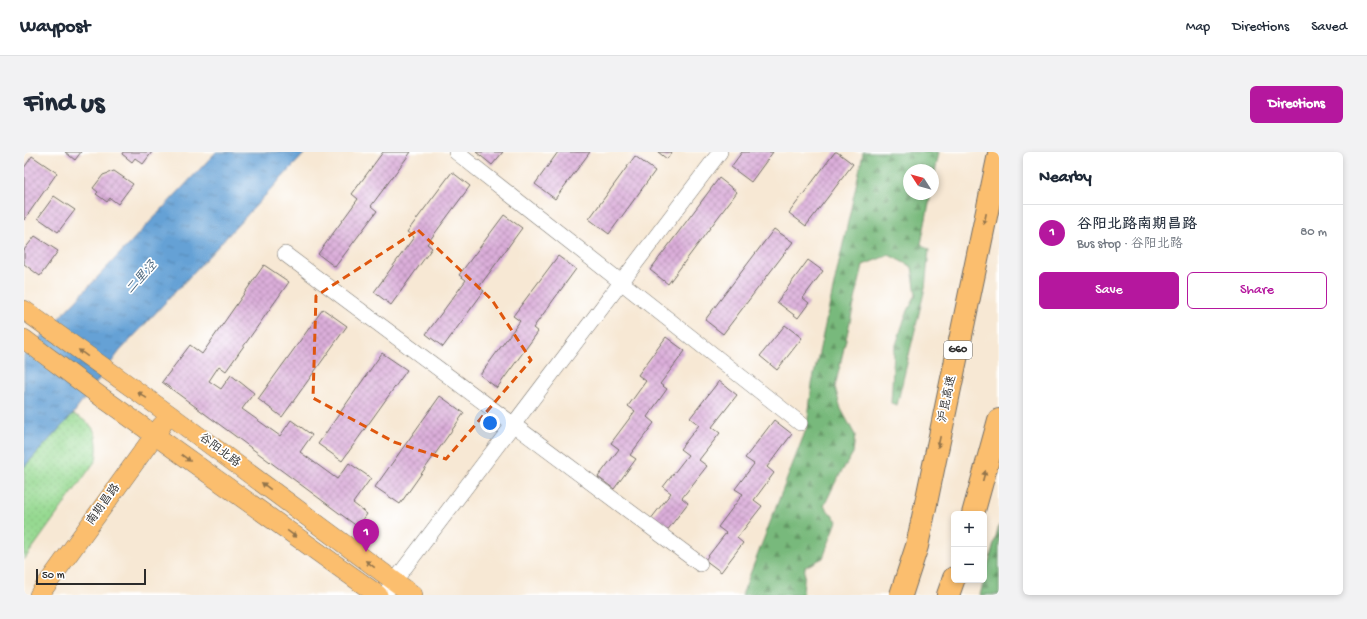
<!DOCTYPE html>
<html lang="en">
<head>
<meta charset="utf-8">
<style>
	body { margin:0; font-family:"Gochi Hand","LXGW WenKai TC",sans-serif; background:#f2f2f3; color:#1f2937 }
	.controls { position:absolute; right:12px; bottom:12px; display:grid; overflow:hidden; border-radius:6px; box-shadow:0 2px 6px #0003 }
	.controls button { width:36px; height:36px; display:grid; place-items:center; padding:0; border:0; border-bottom:1px solid #e0e1e3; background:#fff; color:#1f2937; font:20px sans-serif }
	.compass { position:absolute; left:879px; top:12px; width:36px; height:36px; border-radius:50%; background:#fff; box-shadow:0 2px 6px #0003; rotate:306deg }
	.scale { position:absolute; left:12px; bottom:10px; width:110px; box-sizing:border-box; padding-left:4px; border:2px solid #2b2b2b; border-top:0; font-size:11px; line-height:14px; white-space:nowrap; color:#2b2b2b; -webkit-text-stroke:3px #fff; paint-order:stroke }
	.you { position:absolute; left:466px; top:271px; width:14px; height:14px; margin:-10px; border:3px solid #fff; border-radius:50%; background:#1a73e8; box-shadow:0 0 0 6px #1a73e833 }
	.badge { display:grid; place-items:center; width:26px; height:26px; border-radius:50%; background:#b5179e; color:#fff; font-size:13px; font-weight:700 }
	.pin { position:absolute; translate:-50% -33px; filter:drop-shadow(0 1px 2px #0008) }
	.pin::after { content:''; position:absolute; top:21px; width:14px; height:12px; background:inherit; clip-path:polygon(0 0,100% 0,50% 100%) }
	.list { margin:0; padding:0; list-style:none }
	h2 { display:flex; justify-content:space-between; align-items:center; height:52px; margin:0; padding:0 16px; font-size:17px }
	h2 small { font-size:13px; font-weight:400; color:#747a83 }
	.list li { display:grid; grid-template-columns:26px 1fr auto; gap:12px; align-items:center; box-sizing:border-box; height:56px; padding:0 16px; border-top:1px solid #e0e1e3 }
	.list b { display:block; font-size:15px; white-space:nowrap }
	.list p { margin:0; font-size:13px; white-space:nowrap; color:#747a83 }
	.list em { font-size:13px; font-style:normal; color:#747a83 }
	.actions { display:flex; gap:8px; padding:12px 16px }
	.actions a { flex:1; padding:9px 0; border:1px solid #b5179e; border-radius:6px; text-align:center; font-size:14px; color:#b5179e }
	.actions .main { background:#b5179e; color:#fff }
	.map { position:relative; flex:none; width:975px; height:443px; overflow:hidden; border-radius:6px }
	header { display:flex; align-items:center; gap:24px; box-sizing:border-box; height:56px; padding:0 20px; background:#fff; border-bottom:1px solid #e0e1e3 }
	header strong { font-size:19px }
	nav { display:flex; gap:22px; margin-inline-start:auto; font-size:14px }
	.intro { display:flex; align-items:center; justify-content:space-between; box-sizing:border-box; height:96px; padding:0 24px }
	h1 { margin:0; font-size:28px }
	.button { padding:10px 18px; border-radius:6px; background:#b5179e; color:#fff; font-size:14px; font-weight:700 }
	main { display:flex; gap:24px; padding:0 24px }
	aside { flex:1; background:#fff; border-radius:6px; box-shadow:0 2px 6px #0003 }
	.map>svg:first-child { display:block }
</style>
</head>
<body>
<header>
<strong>Waypost</strong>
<nav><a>Map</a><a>Directions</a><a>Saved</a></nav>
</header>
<div class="intro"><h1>Find us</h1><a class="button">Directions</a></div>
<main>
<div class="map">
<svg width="975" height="443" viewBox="0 0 975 443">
	<defs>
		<pattern id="forest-firs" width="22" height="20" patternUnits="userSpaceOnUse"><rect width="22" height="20" fill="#78b97b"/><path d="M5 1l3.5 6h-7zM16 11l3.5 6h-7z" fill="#639765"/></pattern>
		<pattern id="park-dots" width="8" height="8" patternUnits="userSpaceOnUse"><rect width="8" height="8" fill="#96d991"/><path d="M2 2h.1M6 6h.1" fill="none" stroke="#81ba7d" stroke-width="1.8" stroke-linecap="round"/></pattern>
		<pattern id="water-ripples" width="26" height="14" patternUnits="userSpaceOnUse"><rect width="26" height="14" fill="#65a1d5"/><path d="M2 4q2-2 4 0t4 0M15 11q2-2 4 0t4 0" fill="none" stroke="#5383ad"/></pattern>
		<pattern id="building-cross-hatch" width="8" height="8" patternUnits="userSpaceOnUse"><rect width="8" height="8" fill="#dbaeda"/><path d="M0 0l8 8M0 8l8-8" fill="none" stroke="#b28eb1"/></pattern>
	</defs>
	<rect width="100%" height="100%" fill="#fff"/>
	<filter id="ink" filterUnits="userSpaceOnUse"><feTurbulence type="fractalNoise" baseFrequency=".025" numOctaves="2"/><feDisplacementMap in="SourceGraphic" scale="8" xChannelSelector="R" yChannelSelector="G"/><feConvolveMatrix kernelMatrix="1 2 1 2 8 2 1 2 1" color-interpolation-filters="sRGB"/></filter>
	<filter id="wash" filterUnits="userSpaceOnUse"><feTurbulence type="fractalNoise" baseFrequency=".012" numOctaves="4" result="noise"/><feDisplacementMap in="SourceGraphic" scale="16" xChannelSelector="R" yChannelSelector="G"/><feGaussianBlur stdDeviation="0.9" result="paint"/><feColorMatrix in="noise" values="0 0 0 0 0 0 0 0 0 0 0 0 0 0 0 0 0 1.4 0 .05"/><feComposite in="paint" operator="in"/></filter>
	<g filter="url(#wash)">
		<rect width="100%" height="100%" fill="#f7e8d4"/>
		<!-- forest -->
		<g fill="url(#forest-firs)" stroke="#527253">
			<path d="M839,0H915L909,31V18H885V42H907L897,92L905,98L901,136L873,253L867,251L870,199L881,165L892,142L888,115L865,103L839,113L811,235L817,257L831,283L829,301L812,329L800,354L813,369L799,406L781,415L779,443H718L783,275L788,232L837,11Z"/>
			<path d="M975,373V443H956Z"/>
		</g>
		<!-- park -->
		<path fill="url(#park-dots)" stroke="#60825e" d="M49,262C55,265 62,269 66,273C74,281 74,297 72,308L0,408V315Z"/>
		<!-- water -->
		<path fill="url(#water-ripples)" stroke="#486680" d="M192,0H282L95,200L49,262L0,315V203Z"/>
		<g id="blocks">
			<!-- building -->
			<g fill="url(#building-cross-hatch)">
				<path d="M41,0H57L51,8Z"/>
				<path d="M99,0H128L119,12L111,6L108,10L98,2Z"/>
				<path d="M359,0H387L347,54L353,59L311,115L294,102L334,47L328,42Z"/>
				<path d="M452,0H479L468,13Z"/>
				<path d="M534,0H566L531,47L511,32Z"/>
				<path d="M634,0H648L643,7Z"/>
				<path d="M718,0H749L727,30L707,15Z"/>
				<path d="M811,0H813L829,12L782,74L765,61Z"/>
				<path d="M8,4L33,21L0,68V16Z"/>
				<path d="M611,4L631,19L585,82L565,67Z"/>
				<path d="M90,19L109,32L94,52L86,46L83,50L72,42L74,40L69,36L79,23Z"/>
				<path d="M428,20L446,34L403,92L408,96L367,153L350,140L390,85L383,80Z"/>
				<path d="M695,26L713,40L644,132L626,118Z"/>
				<path d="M30,44L51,58L34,80L14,66Z"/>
				<path d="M480,63L498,76L455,135L460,139L419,195L402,182L442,128L435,123Z"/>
				<path d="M750,77L769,90L699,182L681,168Z"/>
				<path d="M11,84L34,99L16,124L0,112V98Z"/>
				<path d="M534,104L552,117L509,176L514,180L473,236L456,223L496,169L489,164Z"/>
				<path d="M784,108L799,119L779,146L785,151L774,166L753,150Z"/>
				<path d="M240,113L265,130L202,219L195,214L185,229L197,237L207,223L230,241L218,257L256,284L267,268L288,283L276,300L313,327L325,311L347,326L329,351L343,362L334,375L138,230L166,193L178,202Z"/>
				<path d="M299,157L323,174L258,265L234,247Z"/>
				<path d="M761,173L778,186L753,218L736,204Z"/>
				<path d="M642,185L661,199L636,232L643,237L623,265L630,271L606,303L612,307L590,337L574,325L595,297L587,291L611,259L604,254L622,229L614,223Z"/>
				<path d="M358,201L383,218L318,309L294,292Z"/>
				<path d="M695,229L713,243L688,275L696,281L675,308L683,314L658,346L664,351L642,380L626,368L647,341L639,335L664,303L656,297L675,273L666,266Z"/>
				<path d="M416,244L440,261L376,352L351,335Z"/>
				<path d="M750,268L768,282L743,315L750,321L730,348L738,354L713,386L719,391L697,420L681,408L702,381L694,375L719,342L711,337L730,312L721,306Z"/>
			</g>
		</g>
	</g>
	<g filter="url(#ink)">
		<use href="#blocks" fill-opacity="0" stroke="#726d66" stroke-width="1"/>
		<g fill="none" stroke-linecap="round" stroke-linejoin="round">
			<!-- minor casing -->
			<g stroke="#726d66" stroke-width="16">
				<g id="minor">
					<path d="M432,0L776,271"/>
					<path d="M261,102L676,412"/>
					<path d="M360,443L696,0"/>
				</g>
			</g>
			<!-- major casing -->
			<g stroke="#726d66" stroke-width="20">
				<g id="major">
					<path d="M0,158L146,263L389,443"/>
					<path d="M0,187L76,244L354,443"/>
					<path d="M15,443L138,273"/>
				</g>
			</g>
			<!-- highway casing -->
			<g stroke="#726d66" stroke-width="24">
				<g id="highway">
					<path d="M949,362L975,268"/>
					<path d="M877,443L893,394L975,2"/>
					<path d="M924,443L930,426"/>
				</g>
			</g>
			<!-- minor -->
			<use href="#minor" stroke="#fff" stroke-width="15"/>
			<!-- major -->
			<use href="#major" stroke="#fbbe6e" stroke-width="19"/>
			<!-- highway -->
			<use href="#highway" stroke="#fbbe6e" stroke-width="22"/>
		</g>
		<!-- one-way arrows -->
		<defs><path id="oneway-solid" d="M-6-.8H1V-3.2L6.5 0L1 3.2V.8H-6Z"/></defs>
		<g fill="#93744c">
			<use href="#oneway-solid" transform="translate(961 67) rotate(102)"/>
			<use href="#oneway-solid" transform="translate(59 201) rotate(-144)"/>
			<use href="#oneway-solid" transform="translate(118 243) rotate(-145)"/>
			<use href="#oneway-solid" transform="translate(915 290) rotate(102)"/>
			<use href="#oneway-solid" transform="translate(162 306) rotate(36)"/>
			<use href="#oneway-solid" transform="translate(960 324) rotate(-75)"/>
			<use href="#oneway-solid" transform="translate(242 334) rotate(-143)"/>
			<use href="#oneway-solid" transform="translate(268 382) rotate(36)"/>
			<use href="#oneway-solid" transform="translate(346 412) rotate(-143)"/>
		</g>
	</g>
	<!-- marked area -->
	<path fill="none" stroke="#df570e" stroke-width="3" stroke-dasharray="8 5" stroke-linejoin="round" d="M394,78L468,148L507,208L422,307L370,290L289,246L292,144Z"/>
	<g text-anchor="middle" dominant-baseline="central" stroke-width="3.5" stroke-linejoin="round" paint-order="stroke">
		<!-- shield labels -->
		<rect fill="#fff" stroke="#6b6b6b" stroke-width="1" x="920" y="189" width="28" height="18" rx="3"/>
		<g font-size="11" font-weight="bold" fill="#2b2b2b">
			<text x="934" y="198">G60</text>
		</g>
		<!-- street labels -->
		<g font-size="12" fill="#2b2b2b" stroke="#fff">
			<text transform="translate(924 247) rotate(-78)">沪昆高速</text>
			<text transform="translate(195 299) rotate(37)">谷阳北路</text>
			<text transform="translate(80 353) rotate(-54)">南期昌路</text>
		</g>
		<!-- water labels -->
		<g font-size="13" font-style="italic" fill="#456077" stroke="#fff">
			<text transform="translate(118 126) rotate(-48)">二里泾</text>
		</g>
	</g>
</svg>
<div class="controls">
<button>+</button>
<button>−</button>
</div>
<svg class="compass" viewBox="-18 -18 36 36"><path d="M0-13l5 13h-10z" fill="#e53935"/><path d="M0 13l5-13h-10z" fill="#747a83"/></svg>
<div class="scale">50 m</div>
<div class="you"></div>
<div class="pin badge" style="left:342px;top:400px">1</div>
</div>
<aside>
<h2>Nearby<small></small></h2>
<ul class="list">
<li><span class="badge">1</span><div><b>谷阳北路南期昌路</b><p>Bus stop · 谷阳北路</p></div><em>80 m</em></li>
</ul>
<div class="actions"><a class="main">Save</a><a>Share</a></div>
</aside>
</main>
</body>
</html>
